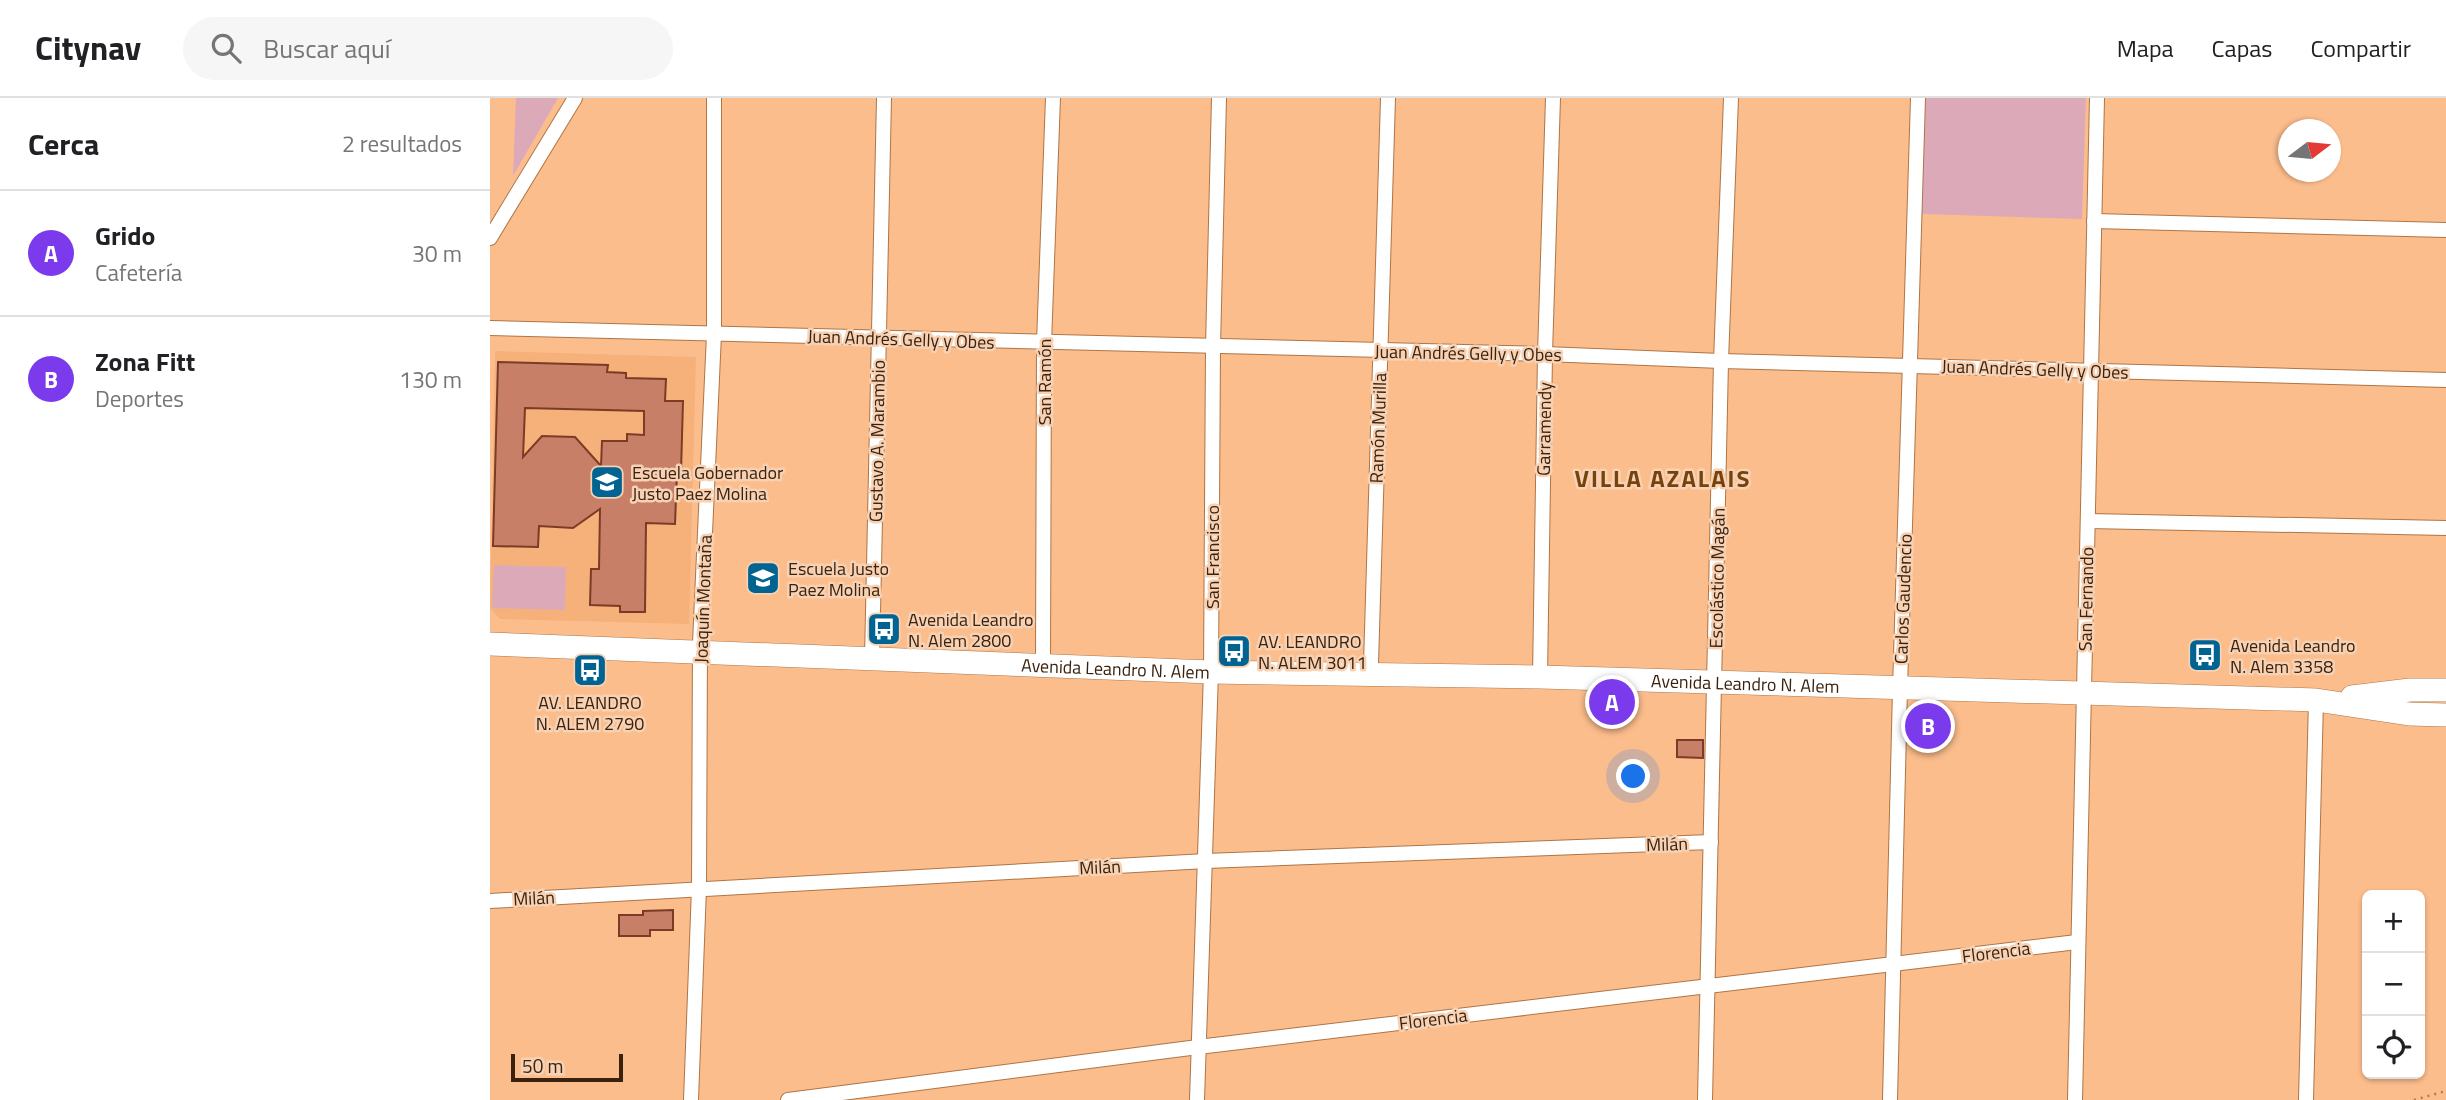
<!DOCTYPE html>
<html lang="es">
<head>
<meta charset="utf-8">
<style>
	body { margin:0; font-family:"Titillium Web",sans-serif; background:#f6f6f6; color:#202124 }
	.controls { position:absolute; right:21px; bottom:21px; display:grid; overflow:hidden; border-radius:10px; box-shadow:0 2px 5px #0004 }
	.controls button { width:63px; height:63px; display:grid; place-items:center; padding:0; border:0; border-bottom:2px solid #e0e0e0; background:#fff; color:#202124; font:35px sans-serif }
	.compass { position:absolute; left:1788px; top:21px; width:63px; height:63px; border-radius:50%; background:#fff; box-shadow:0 2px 5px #0004; rotate:74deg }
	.scale { position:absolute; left:21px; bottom:18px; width:112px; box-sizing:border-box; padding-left:7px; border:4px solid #3a220e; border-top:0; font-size:19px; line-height:24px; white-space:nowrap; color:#3a220e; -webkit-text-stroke:5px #f7d1b4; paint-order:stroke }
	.you { position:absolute; left:1144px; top:679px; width:24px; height:24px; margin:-18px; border:5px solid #fff; border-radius:50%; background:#1a73e8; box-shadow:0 0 0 10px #1a73e833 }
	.badge { display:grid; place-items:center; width:46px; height:46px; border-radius:50%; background:#7c3aed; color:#fff; font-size:23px; font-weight:700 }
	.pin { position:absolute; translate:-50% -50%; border:4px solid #fff; box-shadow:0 2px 7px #0006 }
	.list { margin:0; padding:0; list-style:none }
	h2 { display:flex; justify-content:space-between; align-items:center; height:91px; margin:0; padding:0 28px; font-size:30px }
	h2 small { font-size:23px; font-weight:400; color:#757577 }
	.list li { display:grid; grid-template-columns:46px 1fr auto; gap:21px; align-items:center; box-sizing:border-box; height:126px; padding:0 28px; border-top:2px solid #e0e0e0 }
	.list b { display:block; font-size:26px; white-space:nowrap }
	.list p { margin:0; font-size:23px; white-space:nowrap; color:#757577 }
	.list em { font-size:23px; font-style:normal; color:#757577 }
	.icon { flex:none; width:38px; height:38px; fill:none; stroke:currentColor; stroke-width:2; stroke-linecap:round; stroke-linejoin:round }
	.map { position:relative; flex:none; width:1956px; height:1002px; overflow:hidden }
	header { display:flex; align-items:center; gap:42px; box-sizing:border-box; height:98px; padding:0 35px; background:#fff; border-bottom:2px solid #e0e0e0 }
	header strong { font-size:33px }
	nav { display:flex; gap:38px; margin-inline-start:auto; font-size:24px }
	.search { width:490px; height:63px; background:#f6f6f6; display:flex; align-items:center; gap:18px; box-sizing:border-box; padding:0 24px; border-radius:38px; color:#757577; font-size:26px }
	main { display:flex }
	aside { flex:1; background:#fff }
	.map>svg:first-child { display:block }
</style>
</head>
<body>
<header>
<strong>Citynav</strong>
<div class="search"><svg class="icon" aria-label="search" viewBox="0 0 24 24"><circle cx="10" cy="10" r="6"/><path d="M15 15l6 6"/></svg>Buscar aquí</div>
<nav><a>Mapa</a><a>Capas</a><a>Compartir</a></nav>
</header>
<main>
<aside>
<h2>Cerca<small>2 resultados</small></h2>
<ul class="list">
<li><span class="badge">A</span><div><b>Grido</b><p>Cafetería</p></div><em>30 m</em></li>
<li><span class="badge">B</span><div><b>Zona Fitt</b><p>Deportes</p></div><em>130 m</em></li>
</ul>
</aside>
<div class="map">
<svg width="1956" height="1002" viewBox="0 0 1956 1002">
	<rect width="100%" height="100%" fill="#fcbd8c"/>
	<!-- built -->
	<path fill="#f6b17a" d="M5,253L206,259L199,526L10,521L0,510Z"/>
	<!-- green -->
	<g fill="#dca9b9">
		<path d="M26,0H68L23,78Z"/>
		<path d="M1435,0H1596L1592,121L1432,116Z"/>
		<path d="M4,467L76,469L75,512L2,510Z"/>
	</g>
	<!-- building -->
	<g fill="#c77f67" stroke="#7c3b25" stroke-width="2" fill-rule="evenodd">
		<path d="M8,264L118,267L117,274L136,275V280L176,281L175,303H193L191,374H187L185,426L156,425L155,514H130V508L100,507L101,471H109L110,411L83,430L49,428L48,449L3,448ZM35,310L154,313V337L137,336V343H112L111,368L85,339L52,338L33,359Z"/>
		<path d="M1187,642H1213V660L1187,659Z"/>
		<path d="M183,812V832H160V838H129V817H153V813Z"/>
	</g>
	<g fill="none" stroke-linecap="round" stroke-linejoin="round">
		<!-- street casing -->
		<g stroke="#af7545" stroke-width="16">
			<g id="street">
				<path d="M1604,123L1956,132"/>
				<path d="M0,140L85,0"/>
				<path d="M0,230L1055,256L1231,263L1956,282"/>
				<path d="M1598,423L1956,430"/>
				<path d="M382,561L394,0"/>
				<path d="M553,568L554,245L563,0"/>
				<path d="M883,576L881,566L898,0"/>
				<path d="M1050,579L1055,256L1063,0"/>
				<path d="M0,803L716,763L1221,744"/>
				<path d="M201,1002L209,790L210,545L224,236V0"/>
				<path d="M298,1002L708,949L1587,844"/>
				<path d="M707,1002L721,574L723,249L729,0"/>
				<path d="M1215,1002L1231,263L1241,0"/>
				<path d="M1400,1002L1410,591L1428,0"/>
				<path d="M1585,1002L1607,0"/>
				<path d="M1816,1002L1826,602"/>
			</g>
		</g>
		<!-- primary casing -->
		<g stroke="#af7545" stroke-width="24">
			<g id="primary">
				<path id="s1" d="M0,546L721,574L1050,579L1826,602L1919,616L1956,617"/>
				<path d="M1862,599L1920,592H1956"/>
			</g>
		</g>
		<!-- path -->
		<path stroke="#ad7e59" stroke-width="2.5" stroke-dasharray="2 5" stroke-linecap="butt" d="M1924,1002L1956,993"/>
		<!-- street -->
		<use href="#street" stroke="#fff" stroke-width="14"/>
		<!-- primary -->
		<use href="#primary" stroke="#fff" stroke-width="23"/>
	</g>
	<!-- icons -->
	<defs>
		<g id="school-square" transform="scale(1.75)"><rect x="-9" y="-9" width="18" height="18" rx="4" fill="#006392" stroke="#f7d1b4"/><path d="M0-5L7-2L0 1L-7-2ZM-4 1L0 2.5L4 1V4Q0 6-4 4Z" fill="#fff"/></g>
		<g id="bus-square" transform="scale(1.75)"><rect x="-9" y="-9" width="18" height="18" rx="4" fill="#006392" stroke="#f7d1b4"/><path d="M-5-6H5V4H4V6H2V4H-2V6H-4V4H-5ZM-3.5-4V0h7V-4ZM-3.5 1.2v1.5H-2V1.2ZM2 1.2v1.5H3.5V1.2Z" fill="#fff"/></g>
	</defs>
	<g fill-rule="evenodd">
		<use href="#school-square" x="117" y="384"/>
		<use href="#school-square" x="273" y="480"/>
		<use href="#bus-square" x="394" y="531"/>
		<use href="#bus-square" x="744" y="553"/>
		<use href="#bus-square" x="1715" y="557"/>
		<use href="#bus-square" x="100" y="572"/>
	</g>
	<g text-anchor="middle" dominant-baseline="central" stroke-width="5" stroke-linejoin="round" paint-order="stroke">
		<!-- street labels -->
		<g font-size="18" fill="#3a220e" stroke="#f7d1b4">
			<text transform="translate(411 241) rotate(2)">Juan Andrés Gelly y Obes</text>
			<text transform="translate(978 255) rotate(1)">Juan Andrés Gelly y Obes</text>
			<text transform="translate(1545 271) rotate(2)">Juan Andrés Gelly y Obes</text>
			<text transform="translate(554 284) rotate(-90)">San Ramón</text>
			<text transform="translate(888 330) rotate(-88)">Ramón Murilla</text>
			<text transform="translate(1054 331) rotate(-89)">Garramendy</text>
			<text transform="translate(387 343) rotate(-89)">Gustavo A. Marambio</text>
			<text transform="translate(722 459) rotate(-90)">San Francisco</text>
			<text transform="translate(1227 480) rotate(-89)">Escolástico Magán</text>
			<text transform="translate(213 501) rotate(-88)">Joaquín Montaña</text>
			<text transform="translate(1413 501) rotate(-88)">Carlos Gaudencio</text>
			<text transform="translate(1596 501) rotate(-89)">San Fernando</text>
			<text stroke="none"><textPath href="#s1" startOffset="626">Avenida Leandro N. Alem</textPath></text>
			<text stroke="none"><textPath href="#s1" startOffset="1256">Avenida Leandro N. Alem</textPath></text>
			<text transform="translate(1177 746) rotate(-2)">Milán</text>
			<text transform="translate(610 769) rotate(-3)">Milán</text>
			<text transform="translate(44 800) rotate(-3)">Milán</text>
			<text transform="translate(1506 854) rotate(-7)">Florencia</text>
			<text transform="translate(943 921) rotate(-7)">Florencia</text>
		</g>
		<!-- poi labels -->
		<g font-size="18" fill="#3a220e" stroke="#f7d1b4" text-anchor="start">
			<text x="142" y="374">Escuela Gobernador<tspan x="142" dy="21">Justo Paez Molina</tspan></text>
			<text x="298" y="470">Escuela Justo<tspan x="298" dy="21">Paez Molina</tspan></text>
			<text x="418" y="521">Avenida Leandro<tspan x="418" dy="21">N. Alem 2800</tspan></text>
			<text x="768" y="543">AV. LEANDRO<tspan x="768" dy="21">N. ALEM 3011</tspan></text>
			<text x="1740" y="547">Avenida Leandro<tspan x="1740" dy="21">N. Alem 3358</tspan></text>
			<text x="100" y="604" text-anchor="middle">AV. LEANDRO<tspan x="100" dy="21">N. ALEM 2790</tspan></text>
		</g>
		<!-- district labels -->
		<g font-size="24" font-weight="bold" letter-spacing="2" fill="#78420c" stroke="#f7d1b4">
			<text x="1173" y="380">VILLA AZALAIS</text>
		</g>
	</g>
</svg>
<div class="controls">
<button>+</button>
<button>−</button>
<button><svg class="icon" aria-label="locate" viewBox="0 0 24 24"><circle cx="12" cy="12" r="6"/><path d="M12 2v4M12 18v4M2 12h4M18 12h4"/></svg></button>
</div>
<svg class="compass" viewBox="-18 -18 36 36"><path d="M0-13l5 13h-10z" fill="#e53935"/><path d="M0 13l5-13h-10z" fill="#757577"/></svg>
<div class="scale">50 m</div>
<div class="you"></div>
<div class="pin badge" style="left:1122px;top:604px">A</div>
<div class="pin badge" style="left:1438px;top:628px">B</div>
</div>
</main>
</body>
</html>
